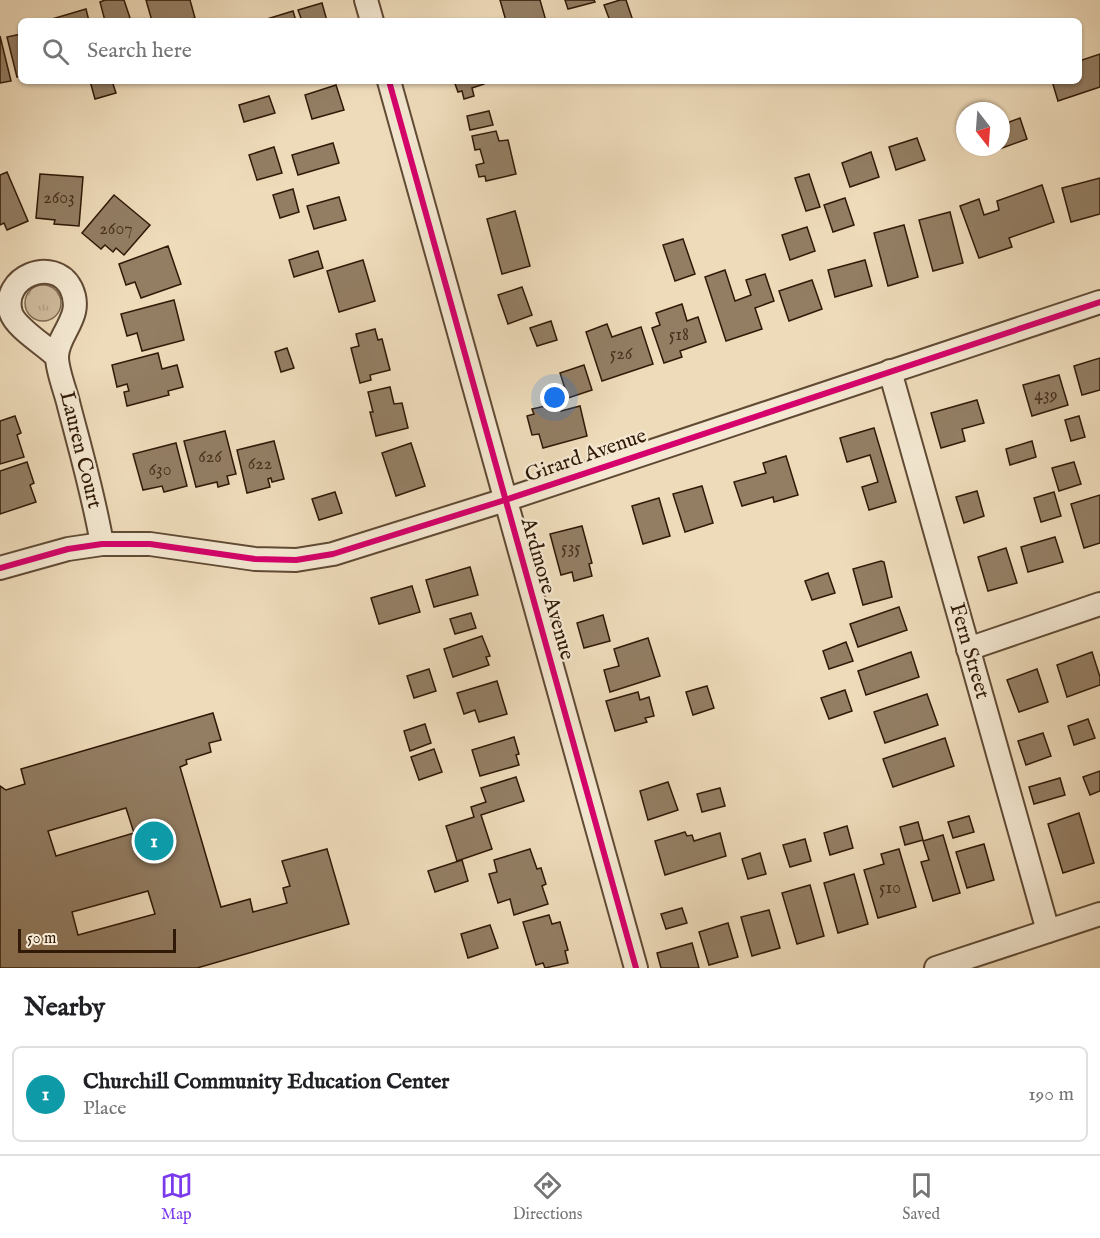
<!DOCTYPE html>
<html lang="en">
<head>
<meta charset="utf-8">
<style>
	body { margin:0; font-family:"IM FELL English",serif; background:#f6f6f6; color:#202124 }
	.compass { position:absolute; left:956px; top:102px; width:54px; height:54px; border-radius:50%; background:#fff; box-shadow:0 2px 4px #0004; rotate:163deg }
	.scale { position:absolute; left:18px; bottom:15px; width:158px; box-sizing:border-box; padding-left:6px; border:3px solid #301907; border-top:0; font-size:16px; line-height:21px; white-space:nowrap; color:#301907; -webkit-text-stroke:4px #f4e8d2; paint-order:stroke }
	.you { position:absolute; left:555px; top:398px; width:21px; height:21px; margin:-15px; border:4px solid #fff; border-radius:50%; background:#1a73e8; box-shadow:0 0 0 9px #1a73e833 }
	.badge { display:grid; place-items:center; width:39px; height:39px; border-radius:50%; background:#7c3aed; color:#fff; font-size:20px; font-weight:700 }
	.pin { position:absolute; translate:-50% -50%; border:3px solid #fff; box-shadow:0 2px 6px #0006 }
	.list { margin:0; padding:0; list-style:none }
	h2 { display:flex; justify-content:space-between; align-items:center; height:78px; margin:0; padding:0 24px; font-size:26px }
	h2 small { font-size:20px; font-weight:400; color:#757577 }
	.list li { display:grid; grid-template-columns:39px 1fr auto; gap:18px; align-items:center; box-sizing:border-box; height:96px; margin:0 12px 12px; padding:0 12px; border:2px solid #e0e0e0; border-radius:9px }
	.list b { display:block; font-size:22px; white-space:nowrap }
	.list p { margin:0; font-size:20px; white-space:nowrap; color:#757577 }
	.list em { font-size:20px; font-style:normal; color:#757577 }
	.icon { flex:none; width:33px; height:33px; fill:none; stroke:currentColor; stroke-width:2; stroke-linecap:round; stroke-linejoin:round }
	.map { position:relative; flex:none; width:1100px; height:968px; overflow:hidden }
	.search { position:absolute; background:#fff; box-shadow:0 2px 4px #0004; left:18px; right:18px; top:18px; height:66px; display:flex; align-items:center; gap:15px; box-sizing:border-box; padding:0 21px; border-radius:9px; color:#757577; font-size:22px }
	.sheet { height:186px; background:#fff }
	nav { display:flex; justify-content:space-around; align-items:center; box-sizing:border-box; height:84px; border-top:2px solid #e0e0e0; background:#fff; font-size:16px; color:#757577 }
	nav a { display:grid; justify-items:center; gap:3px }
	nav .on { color:#7c3aed }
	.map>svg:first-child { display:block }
</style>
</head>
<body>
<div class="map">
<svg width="1100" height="968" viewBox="0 0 1100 968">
	<defs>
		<pattern id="grass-tufts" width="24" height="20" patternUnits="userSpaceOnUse" patternTransform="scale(1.5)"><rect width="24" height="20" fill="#ceba9c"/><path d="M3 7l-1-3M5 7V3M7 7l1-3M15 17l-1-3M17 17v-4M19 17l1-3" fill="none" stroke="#b19f85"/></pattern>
	</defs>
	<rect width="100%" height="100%" fill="#eedbba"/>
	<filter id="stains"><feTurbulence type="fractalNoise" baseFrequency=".00333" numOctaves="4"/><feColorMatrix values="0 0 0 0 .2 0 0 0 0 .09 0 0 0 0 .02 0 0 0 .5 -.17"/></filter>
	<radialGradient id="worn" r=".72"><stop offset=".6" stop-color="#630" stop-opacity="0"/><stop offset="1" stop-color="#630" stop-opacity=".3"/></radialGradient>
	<!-- grass -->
	<circle fill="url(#grass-tufts)" stroke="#7f6a52" stroke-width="1.5" cx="43" cy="303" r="18"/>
	<!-- building -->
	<g fill="#937e64" stroke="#301907" stroke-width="1.5" fill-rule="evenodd">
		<path d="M105,0H124L131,21H105L100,2Z"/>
		<path d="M146,0H190L195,18L184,21H152Z"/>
		<path d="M500,0H540L546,21H506Z"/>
		<path d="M565,0H594L595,2L568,9Z"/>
		<path d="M620,0H626L633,21H610L604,5Z"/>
		<path d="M322,3L327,21H302L298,10Z"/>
		<path d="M86,9L89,21H53L52,19Z"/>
		<path d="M293,11L296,21H268L267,19Z"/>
		<path d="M21,34V76L17,77L7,37Z"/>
		<path d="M0,36L11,81L0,83Z"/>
		<path d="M1100,54V87L1058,101L1052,81H1079V61Z"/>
		<path d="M90,81H112L116,93L95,99Z"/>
		<path d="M454,81H483L484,84L472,88L474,96L464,99L462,91L458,92Z"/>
		<path d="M336,85L344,110L312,119L305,95Z"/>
		<path d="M269,96L275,113L244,122L239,105Z"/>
		<path d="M489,111L493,125L470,130L467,116Z"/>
		<path d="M1020,118L1027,139L991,152L989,147H1001V125Z"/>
		<path d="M496,131L499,141L508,140L516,174L486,181L485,176L479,177L476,165L484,163L480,149L475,150L472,136Z"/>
		<path d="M917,138L925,160L896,170L889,147Z"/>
		<path d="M333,143L339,163L298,175L292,155Z"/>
		<path d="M274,147L282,173L257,180L249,155Z"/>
		<path d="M871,152L879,177L850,187L842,163Z"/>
		<path d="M7,172L28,221L7,230L4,223L0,225V175Z"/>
		<path d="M40,174L83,177L79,226L54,224L55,220L36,218Z"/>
		<path d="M809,174L820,207L806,211L795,178Z"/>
		<path d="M1100,178V214L1071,222L1062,188Z"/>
		<path d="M1042,185L1054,222L1009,238L1012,247L979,258L960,206L979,199L984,215L999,210L997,201Z"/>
		<path d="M293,189L299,212L280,218L273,195Z"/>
		<path d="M114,195L150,225L124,255L116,248L113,252L105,245L101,249L82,233Z"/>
		<path d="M339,197L346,220L314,229L307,206Z"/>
		<path d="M845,198L854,225L833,232L824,205Z"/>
		<path d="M515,211L530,266L502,274L487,219Z"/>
		<path d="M950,212L963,263L933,271L919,220Z"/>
		<path d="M904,225L918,277L888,286L874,233Z"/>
		<path d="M807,227L815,251L790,260L782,235Z"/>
		<path d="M683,239L695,274L675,281L663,245Z"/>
		<path d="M168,246L181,284L141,298L135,282L126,285L119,264Z"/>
		<path d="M318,251L323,268L294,277L289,260Z"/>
		<path d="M363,260L375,301L339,312L327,271Z"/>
		<path d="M865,260L872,286L835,297L828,270Z"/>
		<path d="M725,270L735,301L751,295L746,280L765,274L774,301L755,308L762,329L726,341L705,277Z"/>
		<path d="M812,280L822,309L789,321L779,291Z"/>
		<path d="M522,287L532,315L508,324L498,295Z"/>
		<path d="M174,300L184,340L142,351L137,333L127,336L121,314Z"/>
		<path d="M682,304L687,321L698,317L706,342L680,351L682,357L664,363L652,328L660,325L656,313Z"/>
		<path d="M551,321L557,340L537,346L530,328Z"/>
		<path d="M607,324L612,337L641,327L653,364L602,381L586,332Z"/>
		<path d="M375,329L378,340L382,339L390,370L370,375L371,380L360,383L351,348L359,346L356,334Z"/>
		<path d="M287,348L294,368L281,372L275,352Z"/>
		<path d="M158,353L162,369L177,365L183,387L168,391L169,395L127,406L124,392L129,391L127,384L117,387L112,365Z"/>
		<path d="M1100,358V390L1082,395L1074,366Z"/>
		<path d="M584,365L592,390L568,398L560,373Z"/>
		<path d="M1059,375L1068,405L1032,416L1023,385Z"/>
		<path d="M390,387L394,404L402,403L408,428L376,436L370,412H373L368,392Z"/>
		<path d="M977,400L984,423L962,429L965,441L941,448L931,413Z"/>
		<path d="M559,403L561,411L580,406L587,436L543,448L539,434L532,435L527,416L534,414L532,409Z"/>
		<path d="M15,416L21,433L17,435L24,457L0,464V421Z"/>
		<path d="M1079,416L1085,437L1071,441L1065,420Z"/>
		<path d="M874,428L896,502L869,510L862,487L878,482L870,455L847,462L840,438Z"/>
		<path d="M225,431L236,474L227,476L229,484L218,487L217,482L196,487L184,441Z"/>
		<path d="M274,441L284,479L272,482L271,478L268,479L270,487L247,493L237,450Z"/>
		<path d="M1032,441L1036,457L1010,465L1006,449Z"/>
		<path d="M176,443L187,486L164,492L162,486L143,490L133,454Z"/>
		<path d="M411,443L425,486L396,496L382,453Z"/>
		<path d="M786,456L798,495L774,502L773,497L742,506L734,482L766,473L763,463Z"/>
		<path d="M27,462L34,483L30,485L36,502L0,514V471Z"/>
		<path d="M1074,462L1081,484L1059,491L1052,468Z"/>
		<path d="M702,486L713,523L685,532L673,494Z"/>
		<path d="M977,491L984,516L964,523L956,497Z"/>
		<path d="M335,492L342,513L319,520L312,499Z"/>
		<path d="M1054,492L1061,516L1041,522L1034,498Z"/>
		<path d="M1100,495V543L1084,548L1071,504Z"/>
		<path d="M659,498L670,536L643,544L632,506Z"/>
		<path d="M582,526L592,563L589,564L592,576L574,581L572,572L561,575L550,534Z"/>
		<path d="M1055,537L1063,562L1028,572L1021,547Z"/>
		<path d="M1006,548L1017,583L988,591L978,557Z"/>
		<path d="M881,561L884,562L892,597L863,605L853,569Z"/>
		<path d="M470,567L478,595L434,607L426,580Z"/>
		<path d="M828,573L835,593L812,600L805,581Z"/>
		<path d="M412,586L420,612L379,624L371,598Z"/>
		<path d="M899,607L907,630L858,647L850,624Z"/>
		<path d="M471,613L476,628L455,634L450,619Z"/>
		<path d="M603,615L610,641L584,648L577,623Z"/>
		<path d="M482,636L490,656L486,657L489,665L453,677L444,649Z"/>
		<path d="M648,638L660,676L610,692L604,670L619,666L614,649Z"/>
		<path d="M846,642L853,661L829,669L823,651Z"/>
		<path d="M911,652L919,677L866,695L858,671Z"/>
		<path d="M1092,652L1100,677V685L1067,697L1057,665Z"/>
		<path d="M429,669L436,691L414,698L407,676Z"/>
		<path d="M1037,669L1048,702L1019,712L1007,680Z"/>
		<path d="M497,681L507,714L479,722L475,710L464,714L457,693Z"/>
		<path d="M707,686L714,708L693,715L686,692Z"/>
		<path d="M845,690L852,711L829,719L821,698Z"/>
		<path d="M638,692L640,700L649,697L654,716L645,718L647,722L615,731L606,701Z"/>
		<path d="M927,694L938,725L885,743L874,712Z"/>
		<path d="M213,713L221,740L209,743L211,752L186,760L187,764L180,767L221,907L250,899L253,912L287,903L283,888L290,886L282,861L327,849L349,924L197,968H0V786L6,790L25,784L21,769ZM126,808L134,833L56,856L48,831ZM148,891L155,914L78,935L72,912Z"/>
		<path d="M1088,719L1095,738L1074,745L1068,726Z"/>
		<path d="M425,724L431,743L410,751L404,731Z"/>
		<path d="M1043,733L1051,756L1026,765L1018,741Z"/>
		<path d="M514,737L519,754L516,755L519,765L480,776L472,750Z"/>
		<path d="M945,738L954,766L893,787L883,759Z"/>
		<path d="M434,749L442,772L419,780L411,757Z"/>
		<path d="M1100,771V791L1090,795L1083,777Z"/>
		<path d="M516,777L524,801L481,815L492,849L457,861L446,826L474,817L471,807L486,802L481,788Z"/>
		<path d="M1060,778L1065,795L1034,804L1029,787Z"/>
		<path d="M668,782L678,810L648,820L640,791Z"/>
		<path d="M720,788L725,806L702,812L697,794Z"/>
		<path d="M1079,813L1094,863L1063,873L1048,824Z"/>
		<path d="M969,816L974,832L953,838L948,822Z"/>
		<path d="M918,822L923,840L905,845L900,827Z"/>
		<path d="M847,826L853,848L830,855L824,833Z"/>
		<path d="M685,832L687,836L692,835L694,841L720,833L726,856L665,875L655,841Z"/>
		<path d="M943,835L960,893L933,901L921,862L929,860L923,841Z"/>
		<path d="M805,839L811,861L790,867L783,845Z"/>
		<path d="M984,844L994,880L967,888L956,852Z"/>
		<path d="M530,849L537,869L541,868L546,884L542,886L548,904L514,915L510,899L498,903L489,874L497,872L494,860Z"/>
		<path d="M899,849L916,907L878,918L864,870L884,864L881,854Z"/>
		<path d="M760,853L766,874L748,879L742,859Z"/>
		<path d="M462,860L468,881L435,892L428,871Z"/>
		<path d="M854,874L868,924L838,933L824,883Z"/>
		<path d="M810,885L824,936L797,944L782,893Z"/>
		<path d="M682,908L687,923L666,929L661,914Z"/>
		<path d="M769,910L780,948L752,956L741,917Z"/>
		<path d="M549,915L552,924L560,922L568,950L565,951L568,963L545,968L543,963L536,965L523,922Z"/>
		<path d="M728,923L738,957L709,965L699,932Z"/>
		<path d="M490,925L498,948L468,958L461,934Z"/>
		<path d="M692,943L699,968H661L657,953Z"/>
	</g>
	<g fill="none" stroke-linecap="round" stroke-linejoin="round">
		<!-- street casing -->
		<g stroke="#604a34" stroke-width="26">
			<g id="street">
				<path d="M366,0L372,21"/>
				<path d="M389,81L636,968"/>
				<path d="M57,357C45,345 16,328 11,313C0,277 54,255 71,288C85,317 57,333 57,357C57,371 66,392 69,406C81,452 94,497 102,544"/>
				<path d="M890,371L1048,931"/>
				<path d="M0,568L68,549L102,544H150L255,559L296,560L333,554L505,500L1100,302"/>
				<path d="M968,649L1100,604"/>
				<path d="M936,968L1100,914"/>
			</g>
		</g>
		<!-- street -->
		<use href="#street" stroke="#f4e8d2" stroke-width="22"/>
		<!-- cycleway casing -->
		<g stroke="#f4e8d2" stroke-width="10">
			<g id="cycleway">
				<path d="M389,81L636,968"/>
				<path d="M0,568L68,549L102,544H150L255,559L296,560L333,554L505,500L1100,302"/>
			</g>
		</g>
		<!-- cycleway -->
		<use href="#cycleway" stroke="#d6006c" stroke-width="6"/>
	</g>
	<g text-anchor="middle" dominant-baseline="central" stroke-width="4.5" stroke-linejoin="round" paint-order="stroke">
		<!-- number labels -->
		<g font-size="18" fill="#49321e">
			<text x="59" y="198">2603</text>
			<text x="116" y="229">2607</text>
			<text x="679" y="335">518</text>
			<text x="621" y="354">526</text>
			<text x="1046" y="395">439</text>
			<text x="210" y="457">626</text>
			<text x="260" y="464">622</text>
			<text x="160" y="470">630</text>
			<text x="571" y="548">535</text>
			<text x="890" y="888">510</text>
		</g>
		<!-- street labels -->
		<g font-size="21" fill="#301907" stroke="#f4e8d2">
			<text transform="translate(80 450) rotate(76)">Lauren Court</text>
			<text transform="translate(586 456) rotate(-19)">Girard Avenue</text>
			<text transform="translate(547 589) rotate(74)">Ardmore Avenue</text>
			<text transform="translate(969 651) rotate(74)">Fern Street</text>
		</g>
	</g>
	<rect width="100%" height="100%" filter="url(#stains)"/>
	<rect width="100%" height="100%" fill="url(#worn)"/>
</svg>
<svg class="compass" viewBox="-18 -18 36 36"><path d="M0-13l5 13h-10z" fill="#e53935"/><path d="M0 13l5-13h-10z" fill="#757577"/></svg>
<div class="scale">50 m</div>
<div class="you"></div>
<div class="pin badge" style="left:154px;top:841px;background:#0f9aa8">1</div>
<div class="search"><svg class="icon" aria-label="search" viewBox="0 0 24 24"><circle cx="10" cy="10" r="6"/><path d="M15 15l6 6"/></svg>Search here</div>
</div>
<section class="sheet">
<h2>Nearby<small></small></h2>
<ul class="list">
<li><span class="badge" style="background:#0f9aa8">1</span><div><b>Churchill Community Education Center</b><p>Place</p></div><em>190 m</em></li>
</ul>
</section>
<nav>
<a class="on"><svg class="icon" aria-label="map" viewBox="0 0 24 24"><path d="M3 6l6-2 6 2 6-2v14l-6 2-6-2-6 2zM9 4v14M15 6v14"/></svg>Map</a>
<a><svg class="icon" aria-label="directions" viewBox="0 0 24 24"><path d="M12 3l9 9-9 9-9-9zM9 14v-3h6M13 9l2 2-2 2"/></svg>Directions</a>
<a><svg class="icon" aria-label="saved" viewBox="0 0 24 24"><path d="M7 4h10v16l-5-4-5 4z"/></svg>Saved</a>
</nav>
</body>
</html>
